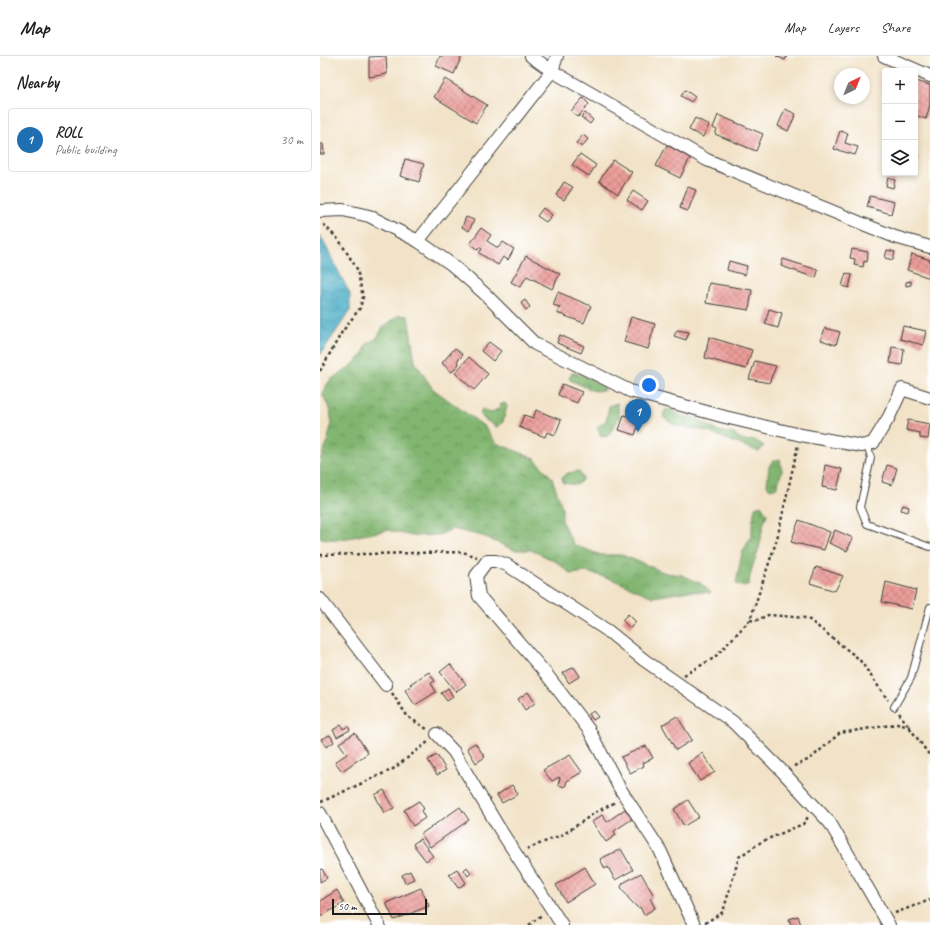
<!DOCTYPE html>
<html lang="en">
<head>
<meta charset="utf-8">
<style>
	body { margin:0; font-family:Caveat,sans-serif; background:#f2f2f2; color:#202124 }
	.controls { position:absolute; right:12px; top:12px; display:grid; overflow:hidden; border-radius:4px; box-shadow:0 2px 6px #0003 }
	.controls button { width:36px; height:36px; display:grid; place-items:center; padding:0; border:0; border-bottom:1px solid #e0e0e0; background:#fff; color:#202124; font:20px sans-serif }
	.compass { position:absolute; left:514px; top:12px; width:36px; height:36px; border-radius:50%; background:#fff; box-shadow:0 2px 6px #0003; rotate:43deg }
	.scale { position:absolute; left:12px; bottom:10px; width:95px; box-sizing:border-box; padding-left:4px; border:2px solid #1c1c1c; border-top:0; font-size:11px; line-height:14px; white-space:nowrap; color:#1c1c1c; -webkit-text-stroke:3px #fff; paint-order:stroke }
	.you { position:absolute; left:329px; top:329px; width:14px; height:14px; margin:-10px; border:3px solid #fff; border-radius:50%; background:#1a73e8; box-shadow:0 0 0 6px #1a73e833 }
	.badge { display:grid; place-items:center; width:26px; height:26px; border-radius:50%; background:#1f6fb2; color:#fff; font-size:13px; font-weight:700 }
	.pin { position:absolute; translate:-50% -33px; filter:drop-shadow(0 1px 2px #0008) }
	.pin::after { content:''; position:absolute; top:21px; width:14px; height:12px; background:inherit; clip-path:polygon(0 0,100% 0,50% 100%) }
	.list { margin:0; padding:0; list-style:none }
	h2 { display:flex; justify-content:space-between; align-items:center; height:52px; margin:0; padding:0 16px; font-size:17px }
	h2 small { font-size:13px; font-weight:400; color:#757577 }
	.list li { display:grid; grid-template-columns:26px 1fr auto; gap:12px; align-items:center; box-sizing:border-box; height:64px; margin:0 8px 8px; padding:0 8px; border:1px solid #e0e0e0; border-radius:4px }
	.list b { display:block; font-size:15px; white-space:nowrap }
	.list p { margin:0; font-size:13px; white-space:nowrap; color:#757577 }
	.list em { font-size:13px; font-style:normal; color:#757577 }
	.icon { flex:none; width:22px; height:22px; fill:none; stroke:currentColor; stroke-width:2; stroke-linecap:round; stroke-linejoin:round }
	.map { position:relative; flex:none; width:610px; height:869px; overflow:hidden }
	header { display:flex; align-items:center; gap:24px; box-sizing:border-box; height:56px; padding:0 20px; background:#fff; border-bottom:1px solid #e0e0e0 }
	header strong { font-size:19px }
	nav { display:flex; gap:22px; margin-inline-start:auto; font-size:14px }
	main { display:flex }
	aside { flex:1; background:#fff }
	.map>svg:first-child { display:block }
</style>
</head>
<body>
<header>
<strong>Map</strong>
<nav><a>Map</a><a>Layers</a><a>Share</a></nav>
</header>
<main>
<aside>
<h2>Nearby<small></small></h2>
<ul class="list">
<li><span class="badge">1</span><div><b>ROLL</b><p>Public building</p></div><em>30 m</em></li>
</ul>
</aside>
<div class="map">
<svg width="610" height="869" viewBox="0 0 610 869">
	<defs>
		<pattern id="forest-crowns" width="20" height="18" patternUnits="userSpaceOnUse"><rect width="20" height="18" fill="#81b570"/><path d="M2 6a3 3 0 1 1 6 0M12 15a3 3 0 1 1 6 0" fill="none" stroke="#69925b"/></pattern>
		<pattern id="water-waves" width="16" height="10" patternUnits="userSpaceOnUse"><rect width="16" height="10" fill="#45abc4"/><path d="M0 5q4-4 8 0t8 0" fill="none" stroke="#398a9e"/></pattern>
		<pattern id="building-cross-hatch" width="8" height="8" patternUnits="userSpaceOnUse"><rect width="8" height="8" fill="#ec9d9a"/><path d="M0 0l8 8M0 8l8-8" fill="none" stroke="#be7f7d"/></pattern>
	</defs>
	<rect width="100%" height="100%" fill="#fff"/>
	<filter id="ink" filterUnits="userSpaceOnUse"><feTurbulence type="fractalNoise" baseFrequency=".025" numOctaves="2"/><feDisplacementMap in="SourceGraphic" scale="8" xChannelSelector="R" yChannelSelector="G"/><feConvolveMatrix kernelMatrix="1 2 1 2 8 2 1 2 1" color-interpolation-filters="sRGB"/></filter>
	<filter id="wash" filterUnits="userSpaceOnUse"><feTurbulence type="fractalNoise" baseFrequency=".012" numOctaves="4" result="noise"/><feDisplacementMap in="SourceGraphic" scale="16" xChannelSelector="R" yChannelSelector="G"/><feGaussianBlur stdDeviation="0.9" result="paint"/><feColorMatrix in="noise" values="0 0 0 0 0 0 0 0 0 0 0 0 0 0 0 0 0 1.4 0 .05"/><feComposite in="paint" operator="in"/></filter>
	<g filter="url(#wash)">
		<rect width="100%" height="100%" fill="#f2e3c8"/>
		<!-- forest -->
		<g fill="url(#forest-crowns)" stroke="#4e6846">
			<path d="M79,259L88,260L95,306L113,333L165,371L176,387L214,402L232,422L242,451V466L254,489L281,499H302L346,517L362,519L382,528L391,537L369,535L333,541L289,522L266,516L251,518L235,505L211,494H194L163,480L132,473L119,479L92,480L68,474L18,484L0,482V403C4,397 5,392 7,385C14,363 12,358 2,337L10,324L31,310L43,299L47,288L58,281L63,271Z"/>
			<path d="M252,317C265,316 273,326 284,330L285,334L274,335L250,324L249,322Z"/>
			<path d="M185,347L187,350L183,366L177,371L164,363L160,357L162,353L170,357L178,353L181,348Z"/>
			<path d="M297,347L300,360L288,380L281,381L277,371L286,365L289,350Z"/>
			<path d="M351,353L361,360L375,362L398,375L414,378L424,385L435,384L444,390L439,396L386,375L354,369L343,361L345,354Z"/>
			<path d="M460,403L462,415L457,431L450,433L447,429L449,410L453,405Z"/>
			<path d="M259,415L263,423L257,429L243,427L242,421L248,417Z"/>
			<path d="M441,449L447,458C442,469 442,480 439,492C435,504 430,514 429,528L424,531L416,528L422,497L432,479V469L435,451Z"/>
		</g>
		<!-- water -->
		<path fill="url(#water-waves)" stroke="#306470" d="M0,179L30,238V255L0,299Z"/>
		<g id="blocks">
			<!-- building -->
			<g fill="url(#building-cross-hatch)">
				<path d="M66,0L67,18L49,21V1Z"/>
				<path d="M120,0H142L134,18L116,10Z"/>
				<path d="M456,0H467L465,4Z"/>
				<path d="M125,23L167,49L156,67L114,41Z"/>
				<path d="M595,25L610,29V49L606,63L595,59Z"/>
				<path d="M365,34L375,41L371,46L361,40Z"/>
				<path d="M263,42L269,48L258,61L251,55Z"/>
				<path d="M465,53L476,58L468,75L458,70Z"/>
				<path d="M265,57L273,64L270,68L261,61Z"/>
				<path d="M398,59L443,78L436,95L395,78L397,74L393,72Z"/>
				<path d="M375,62L389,69L383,81L369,74Z"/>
				<path d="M520,75L528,77L525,87L538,91L535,99L514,93Z"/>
				<path d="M263,79L268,83L262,91L256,87Z"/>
				<path d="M0,88H3L4,98H0Z"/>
				<path d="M347,89L370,102L360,122L336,110Z"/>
				<path d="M260,98L276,109L269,120L252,109Z"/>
				<path d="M595,99L599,101L595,113Z"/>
				<path d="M85,103L104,108L99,126L80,120Z"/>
				<path d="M293,104L312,116L298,138L279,125Z"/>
				<path d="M568,122L575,124L573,132L566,130Z"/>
				<path d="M244,126L253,131L244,144L236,139Z"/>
				<path d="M368,131L376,134L368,155L360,152Z"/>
				<path d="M313,135L328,145L322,154L307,144Z"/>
				<path d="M550,140L574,146L571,158L547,151Z"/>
				<path d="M223,152L232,159L226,166L217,160Z"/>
				<path d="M146,161L154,164L149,175L142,171Z"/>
				<path d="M161,172L171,179L167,185L178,192L183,186L194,193L188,204L183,201L178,209L159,197L162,193L159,191L158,194L150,188Z"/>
				<path d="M532,193L548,196L547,206L544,205L543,211L534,209L535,203L530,202Z"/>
				<path d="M567,194L575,196L573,204L565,202Z"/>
				<path d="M592,198L610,204V222L587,214Z"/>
				<path d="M206,200L240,218L232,233L207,220L200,231L191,226Z"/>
				<path d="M463,203L498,214L496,222L461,210Z"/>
				<path d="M409,205L427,210L425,219L407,214Z"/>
				<path d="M526,217L532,219L529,232L522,230Z"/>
				<path d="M591,225V229L586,230V226Z"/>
				<path d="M389,227L432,234L429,254L386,247Z"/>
				<path d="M238,236L271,250L264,267L237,257L240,251L233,249Z"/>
				<path d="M205,244L210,251L206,254L201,247Z"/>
				<path d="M449,253L462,257L458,272L445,268Z"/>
				<path d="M311,261L335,268L328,293L304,286Z"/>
				<path d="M583,270L606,275L603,289L580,283Z"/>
				<path d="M505,272L520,276L516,289L501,284Z"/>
				<path d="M357,274L369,276L366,284L354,280Z"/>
				<path d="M240,279L264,290L261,297L237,287Z"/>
				<path d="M389,281L432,294L426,313L385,302Z"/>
				<path d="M169,286L181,295L173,305L161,295Z"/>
				<path d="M572,291L584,293L582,309L570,307Z"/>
				<path d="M135,292L143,299L137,305L139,308L132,316L122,307Z"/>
				<path d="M149,301L168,318L154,334L135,317Z"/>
				<path d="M435,305L456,310L449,327L429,323Z"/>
				<path d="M242,328L262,336L257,347L238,339Z"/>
				<path d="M216,354L241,364L235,379L227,376L225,381L199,371L204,359L213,362Z"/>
				<path d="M304,359L320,364L315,379L299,374Z"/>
				<path d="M588,364L610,368L608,383L600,382V377L586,374Z"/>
				<path d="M505,409L522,413L517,434L502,431Z"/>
				<path d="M567,409L577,412L572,429L562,426Z"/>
				<path d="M583,449L589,451L588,456L581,454Z"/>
				<path d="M479,464L510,476L504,494L471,486Z"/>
				<path d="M515,474L533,482L527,495L509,487Z"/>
				<path d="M496,511L523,520L515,535L490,527Z"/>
				<path d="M566,526L596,534L592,553L562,546Z"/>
				<path d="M308,558L316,566L310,572L302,564Z"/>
				<path d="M130,608L146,628L136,636L120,616Z"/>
				<path d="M254,611L260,620L249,627L243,617Z"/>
				<path d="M109,616L115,625L111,627L116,636L95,649L85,634L92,629L90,628Z"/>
				<path d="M128,632L133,641L127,645L121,637Z"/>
				<path d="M208,636L215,647L205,654L198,643Z"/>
				<path d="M273,655L278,661L273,664L269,658Z"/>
				<path d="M357,660L372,684L356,694L342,669Z"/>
				<path d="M21,669L23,673L28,670L30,674L17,681L13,674Z"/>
				<path d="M35,677L48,697L22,715L15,706L27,698L19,687Z"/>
				<path d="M10,679L14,686L6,691L1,683Z"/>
				<path d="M155,687L165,701L156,707L147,692Z"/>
				<path d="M326,690L333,702L323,707L324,710L310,717L301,701Z"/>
				<path d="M382,697L395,716L380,725L368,707Z"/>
				<path d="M117,699L126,714L117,719L108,704Z"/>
				<path d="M250,699L262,716L247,725L245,731L238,729L240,722L239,721L232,725L223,714Z"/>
				<path d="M192,729L198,738L182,747L177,739Z"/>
				<path d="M64,734L74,752L64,757L55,739Z"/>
				<path d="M368,744L379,761L364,770L354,753Z"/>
				<path d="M99,745L104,753L101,755L105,762L93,770L84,754Z"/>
				<path d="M140,751L149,764L110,791L101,778Z"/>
				<path d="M305,753L312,763L294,775L296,779L286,786L272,766L282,759L287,766Z"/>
				<path d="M100,783L113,800L106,805L93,788Z"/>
				<path d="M301,793L313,814L295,824L288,811L285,813L280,803Z"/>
				<path d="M147,811L151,817L148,820L144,814Z"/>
				<path d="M265,811L275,828L246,846L236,829Z"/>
				<path d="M2,813L7,822L0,826V814Z"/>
				<path d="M137,813L146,827L138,832L129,818Z"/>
				<path d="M90,815L94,823L85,827L82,819Z"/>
				<path d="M321,817L334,840L330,842L335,852L324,859L320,851L318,852L309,843L301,831L303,827Z"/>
				<path d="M101,832L109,850L74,864L66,847Z"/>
				<path d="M17,834L24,847L0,861V845Z"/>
				<path d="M478,860L481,869H471L469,863Z"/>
			</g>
		</g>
	</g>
	<g filter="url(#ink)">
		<use href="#blocks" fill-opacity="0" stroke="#3c3a36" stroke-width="1"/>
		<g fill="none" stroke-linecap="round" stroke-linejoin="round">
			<!-- service casing -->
			<g stroke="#3c3a36" stroke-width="8">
				<g id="service">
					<path d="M547,388L551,402L540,451L547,468L610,491"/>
					<path d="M574,651L591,622L610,551"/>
				</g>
			</g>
			<!-- minor casing -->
			<g stroke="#3c3a36" stroke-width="14">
				<g id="minor">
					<path d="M211,0L232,15L387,104L575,181L610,191"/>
					<path d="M564,0L610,20"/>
					<path d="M0,155L23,154L49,160L98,185L131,208L164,237L215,288L310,335L405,361L481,379L542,390L553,387L569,361L582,333L610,342"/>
					<path d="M98,185L232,15L237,0"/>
					<path d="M0,543L66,629"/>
					<path d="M117,678L134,696L179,772L242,869"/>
					<path d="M0,757L59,869"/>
					<path d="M374,869L340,794L299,731L269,674L227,619L159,540L156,520L167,505H176L187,509L288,575L324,604L413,666L462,715L510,767L569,869"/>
				</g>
			</g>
			<!-- path -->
			<g stroke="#3c3a36" stroke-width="2.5" stroke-dasharray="3 3" stroke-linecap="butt">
				<path d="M0,315L22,276L40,252L43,241L37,213L19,184L4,169V166"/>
				<path d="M0,499L143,496L157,501"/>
				<path d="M430,564L435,565L448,559L487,562L539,603L568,644"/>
				<path d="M364,619L394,602L430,564L457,483L478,389"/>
				<path d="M72,637L88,661L107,673"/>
				<path d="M579,657L610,700"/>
				<path d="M474,710L490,703L520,677L577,668L590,671"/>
				<path d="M1,746L73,713L108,686"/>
				<path d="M207,793L244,778L276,756L296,746"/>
				<path d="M575,857L610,844"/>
				<path d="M385,867L403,856L419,801L441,786L483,768L488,761"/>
				<path d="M209,869L223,858"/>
			</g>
			<!-- service -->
			<use href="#service" stroke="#fff" stroke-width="6"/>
			<!-- minor -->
			<use href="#minor" stroke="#fff" stroke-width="12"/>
		</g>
	</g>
</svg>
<div class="controls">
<button>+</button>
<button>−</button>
<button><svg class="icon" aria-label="layers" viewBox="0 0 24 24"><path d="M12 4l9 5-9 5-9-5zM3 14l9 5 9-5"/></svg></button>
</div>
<svg class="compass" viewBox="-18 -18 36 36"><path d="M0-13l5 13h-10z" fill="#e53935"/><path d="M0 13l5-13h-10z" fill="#757577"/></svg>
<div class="scale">50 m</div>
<div class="you"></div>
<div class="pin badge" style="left:318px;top:376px">1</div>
</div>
</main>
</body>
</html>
